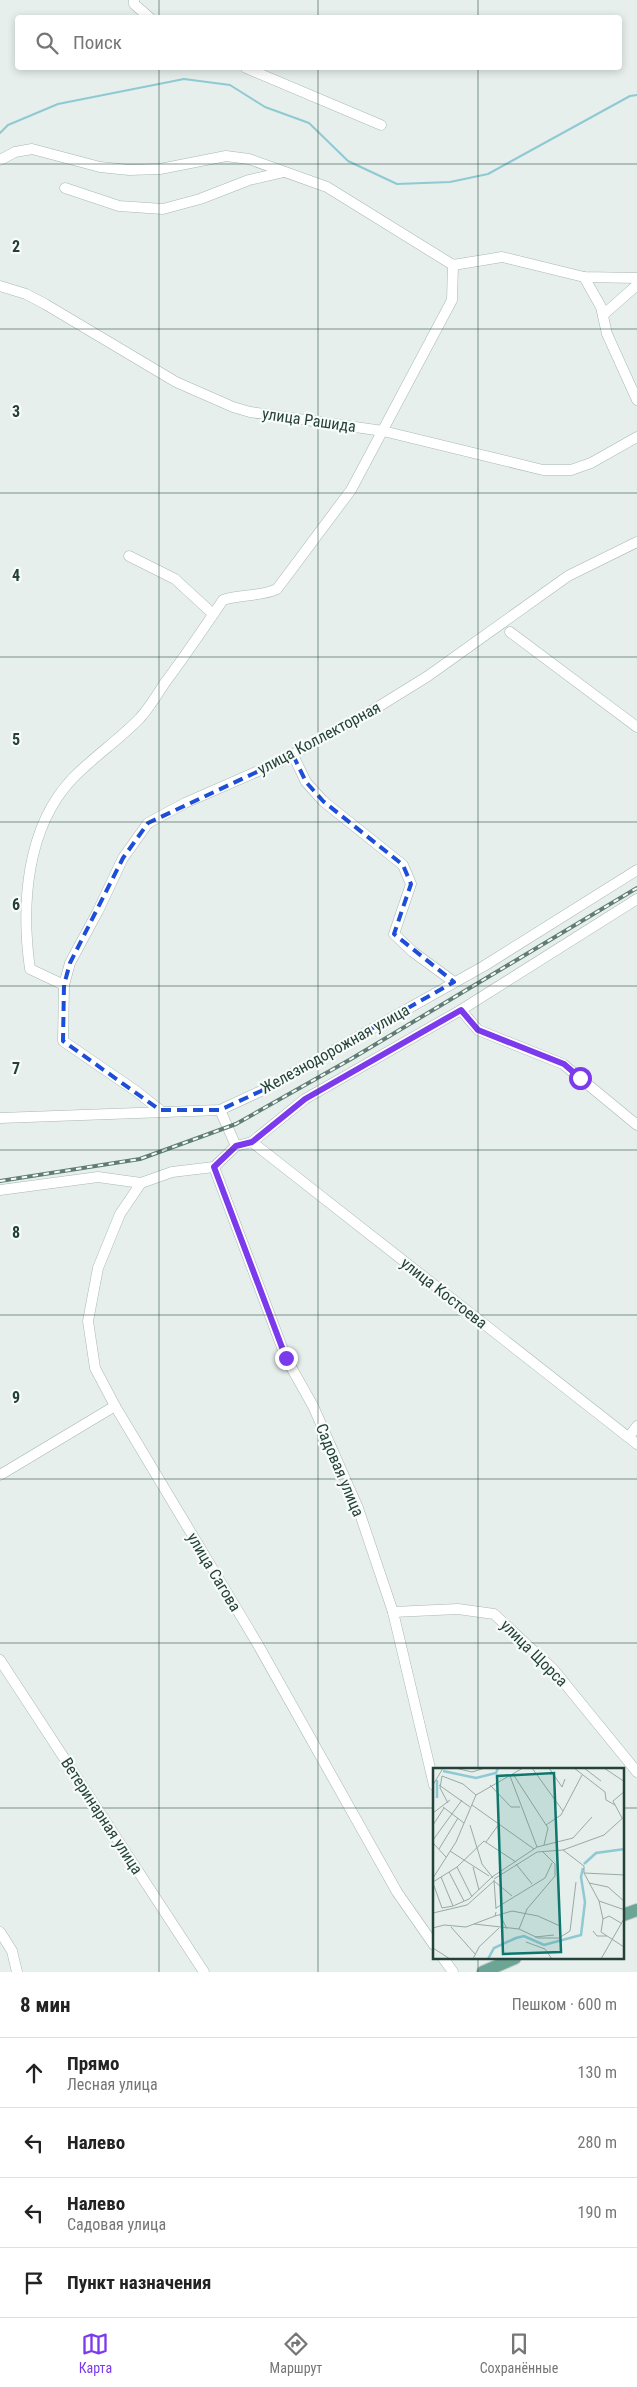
<!DOCTYPE html>
<html lang="ru">
<head>
<meta charset="utf-8">
<style>
	body { margin:0; font-family:"Roboto Condensed",sans-serif; background:#f2f2f2; color:#222 }
	.stop { position:absolute; width:15px; height:15px; margin:-11px; border:4px solid #7c3aed; border-radius:50%; background:#fff }
	.stop.end { background:#7c3aed; border-color:#fff; box-shadow:0 1px 5px #0008 }
	.list { margin:0; padding:0; list-style:none }
	h2 { display:flex; justify-content:space-between; align-items:center; height:65px; margin:0; padding:0 20px; font-size:21px }
	h2 small { font-size:16px; font-weight:400; color:#767676 }
	.list li { display:grid; grid-template-columns:32px 1fr auto; gap:15px; align-items:center; box-sizing:border-box; height:70px; padding:0 20px; border-top:1px solid #e0e0e0 }
	.list b { display:block; font-size:19px; white-space:nowrap }
	.list p { margin:0; font-size:16px; white-space:nowrap; color:#767676 }
	.list em { font-size:16px; font-style:normal; color:#767676 }
	.icon { flex:none; width:28px; height:28px; fill:none; stroke:currentColor; stroke-width:2; stroke-linecap:round; stroke-linejoin:round }
	.map { position:relative; flex:none; width:637px; height:1972px; overflow:hidden }
	.search { position:absolute; background:#fff; box-shadow:0 2px 8px #0003; left:15px; right:15px; top:15px; height:55px; display:flex; align-items:center; gap:12px; box-sizing:border-box; padding:0 18px; border-radius:5px; color:#767676; font-size:19px }
	.sheet { height:345px; background:#fff }
	nav { display:flex; justify-content:space-around; align-items:center; box-sizing:border-box; height:70px; border-top:1px solid #e0e0e0; background:#fff; font-size:14px; color:#767676 }
	nav a { display:grid; justify-items:center; gap:2px }
	nav .on { color:#7c3aed }
	.map>svg:first-child { display:block }
</style>
</head>
<body>
<div class="map">
<svg width="637" height="1972" viewBox="0 0 637 1972">
	<rect width="100%" height="100%" fill="#e6efeb"/>
	<g fill="none" stroke-linecap="round" stroke-linejoin="round">
		<!-- stream -->
		<path stroke="#8ec9d4" stroke-width="2" d="M0,133L8,125L58,104L184,79L230,85L265,107L309,123L348,161L397,184L450,182L488,174L630,96L637,95"/>
		<!-- minor casing -->
		<g stroke="#a8b8b2" stroke-width="11">
			<g id="minor">
				<path d="M134,0V4L150,18"/>
				<path d="M246,68L381,125"/>
				<path d="M0,160L15,152L32,149L100,167L129,170L160,169L226,156L249,159L327,187L453,265L502,257L584,277L637,278"/>
				<path d="M65,188L119,206L163,209L200,199L249,180L284,172"/>
				<path d="M584,277L601,307L607,334L637,400"/>
				<path d="M0,286L26,294L45,304L176,382L233,407L250,412L383,431L543,470H571L591,463L637,437"/>
				<path d="M603,315L637,285"/>
				<path d="M129,556L175,579L213,614"/>
				<path d="M510,632L637,727"/>
				<path d="M293,755L306,782L323,801L403,865L411,884L394,934L413,952L454,982"/>
				<path d="M64,985L30,969C21,905 26,828 72,779C93,757 119,740 140,718C149,708 157,695 164,684C185,656 204,628 223,600C241,594 260,597 277,589L351,490L452,300L453,265"/>
				<path d="M461,1010L478,1030L563,1064L637,1125"/>
				<path d="M160,1110L136,1091L63,1041L64,985L70,963L98,911L123,858L148,823L185,803L279,762L378,707L428,676L568,576L637,542"/>
				<path d="M220,1110L236,1146"/>
				<path d="M0,1118L220,1110L261,1091L484,966L637,870"/>
				<path d="M252,1142L637,1444"/>
				<path d="M214,1167L286,1358L313,1406L358,1508L393,1612L434,1785"/>
				<path d="M141,1183L120,1214L98,1268L88,1321L95,1368L115,1406L257,1643L397,1892L434,1945"/>
				<path d="M0,1190L98,1177L141,1183L172,1172L214,1167L236,1146L252,1142L305,1099L461,1010L637,899"/>
				<path d="M629,1437L637,1426"/>
				<path d="M0,1475L115,1406"/>
				<path d="M393,1612L458,1609L494,1614L553,1669L637,1772"/>
				<path d="M0,1660L204,1972"/>
				<path d="M0,1932L12,1951L17,1972"/>
				<path d="M443,1958L453,1972"/>
			</g>
		</g>
		<!-- major casing -->
		<g stroke="#c2cac8" stroke-width="14">
			<g id="major">
				<path d="M623,1915L637,1910"/>
				<path d="M483,1972L515,1958"/>
			</g>
		</g>
		<!-- minor -->
		<use href="#minor" stroke="#fff" stroke-width="10"/>
		<!-- major -->
		<use href="#major" stroke="#6aa596" stroke-width="12"/>
		<!-- rail casing -->
		<g stroke="#5f7d75" stroke-width="4">
			<path id="rail" d="M0,1181L140,1159L236,1124L351,1059L637,888"/>
		</g>
		<!-- rail -->
		<use href="#rail" stroke="#f7fbf9" stroke-width="2" stroke-dasharray="5.5" stroke-linecap="butt"/>
	</g>
	<g fill="none" stroke-linecap="round" stroke-linejoin="round">
		<!-- route -->
		<path stroke="#7c3aed" stroke-width="6" d="M286,1358L214,1167L236,1146L252,1142L305,1099L461,1010L478,1030L564,1064L580,1078"/>
	</g>
	<!-- marked area -->
	<path fill="none" stroke="#1d4ed8" stroke-width="4" stroke-dasharray="10 6" stroke-linejoin="round" d="M293,755L306,782L323,801L403,865L411,884L394,934L454,982L261,1091L220,1110H160L63,1041L64,985L70,963L123,858L148,823Z"/>
	<!-- grid -->
	<path fill="none" stroke="#24423a" stroke-width="1" stroke-opacity="0.55" d="M159,0V18M318,0V18M478,0V18M159,68V1972M318,68V1972M478,68V1770M0,164H637M0,329H637M0,493H637M0,657H637M0,822H637M0,986H637M0,1150H637M0,1315H637M0,1479H637M0,1643H637M0,1808H434M623,1808H637M478,1958V1972"/>
	<g text-anchor="middle" dominant-baseline="central" stroke-width="4.5" stroke-linejoin="round" paint-order="stroke">
		<!-- street labels -->
		<g font-size="16" fill="#24423a" stroke="#f7fbf9">
			<text transform="translate(309 420) rotate(8)">улица Рашида</text>
			<text transform="translate(319 738) rotate(-28)">улица Коллекторная</text>
			<text transform="translate(335 1049) rotate(-29)">Железнодорожная улица</text>
			<text transform="translate(444 1293) rotate(38)">улица Костоева</text>
			<text transform="translate(340 1470) rotate(67)">Садовая улица</text>
			<text transform="translate(214 1572) rotate(59)">улица Сагова</text>
			<text transform="translate(534 1653) rotate(45)">улица Щорса</text>
			<text transform="translate(102 1816) rotate(57)">Ветеринарная улица</text>
		</g>
	</g>
	<!-- overview -->
	<g transform="translate(433 1768)">
		<rect width="191" height="191" fill="#e6efeb"/>
		<path fill="none" stroke="#8ec9d4" stroke-width="2.5" d="M10,3L43,10L63,5L65,0M4,30V12M151,96L163,85L192,81M55,191L61,180L83,170L91,168L111,177L148,167L152,134L148,109L150,100"/>
		<path fill="none" stroke="#98aaa4" stroke-width="1" d="M22,0L39,4L52,0M99,0L130,43M116,0L129,19L132,11M141,0L172,24L173,32L182,37M151,0L168,13M171,0L192,14M80,6L115,60L111,77M77,8L104,79M0,17L10,0M6,17L37,39M57,17L78,39H87M15,35L7,20L9,8L30,16L43,27M39,37L101,81M10,39L31,55M0,45L17,32M189,50L180,33L192,23M0,57L11,40M37,57L49,96L60,110M113,57L128,47L149,7M53,74L66,56M0,75L13,89M1,77L0,72L29,32M6,81L25,50M130,82L151,98V105L166,133L170,151M17,83L56,108M83,96L99,116M24,99L39,129M40,99L46,122M16,104L31,133M151,105L192,107M8,109L20,138M0,110L23,74L43,27L90,0M61,111L104,84L130,82L171,67L192,48M61,112L63,141M61,113L79,128M0,114L24,99L51,73L83,94M0,115L9,140L20,138L36,131L59,109L104,79L140,70L159,49M156,115L175,119L192,134M166,133L192,142M63,140L112,110L119,95M0,145L34,137L61,113M67,147L74,161M62,148L79,143L105,148L127,158M170,151L168,164L191,179M170,151L176,148L188,155M41,156L86,161L105,170H126L137,163L143,114M18,159L42,186M0,160L11,157L33,159L62,148L63,144M86,161L94,141L122,108V96L110,84M160,163L164,168H174M102,169L121,167M93,174L112,181L119,191M0,180L17,191M40,191L46,179L66,160M168,191L192,149"/>
		<path fill="#0f766e" fill-opacity="0.15" stroke="#0f766e" stroke-width="2.5" d="M121,5L128,184L70,186L64,8Z"/>
		<rect width="191" height="191" fill="none" stroke="#24423a" stroke-width="2.5"/>
	</g>
	<g font-size="16" text-anchor="middle" font-weight="bold" fill="#24423a" stroke="#f7fbf9" stroke-width="4.5" stroke-linejoin="round" paint-order="stroke">
		<text x="16" y="252">2</text>
		<text x="16" y="417">3</text>
		<text x="16" y="581">4</text>
		<text x="16" y="745">5</text>
		<text x="16" y="910">6</text>
		<text x="16" y="1074">7</text>
		<text x="16" y="1238">8</text>
		<text x="16" y="1403">9</text>
	</g>
</svg>
<div class="stop" style="left:580px;top:1078px"></div>
<div class="stop end" style="left:286px;top:1358px"></div>
<div class="search"><svg class="icon" aria-label="search" viewBox="0 0 24 24"><circle cx="10" cy="10" r="6"/><path d="M15 15l6 6"/></svg>Поиск</div>
</div>
<section class="sheet">
<h2>8 мин<small>Пешком · 600 m</small></h2>
<ul class="list">
<li><svg class="icon" aria-label="ahead" viewBox="0 0 24 24"><path d="M12 20V5M6 11l6-6 6 6"/></svg><div><b>Прямо</b><p>Лесная улица</p></div><em>130 m</em></li>
<li><svg class="icon" aria-label="left" viewBox="0 0 24 24"><path d="M17 20v-9H6M10 6l-5 5 5 5"/></svg><div><b>Налево</b></div><em>280 m</em></li>
<li><svg class="icon" aria-label="left" viewBox="0 0 24 24"><path d="M17 20v-9H6M10 6l-5 5 5 5"/></svg><div><b>Налево</b><p>Садовая улица</p></div><em>190 m</em></li>
<li><svg class="icon" aria-label="arrive" viewBox="0 0 24 24"><path d="M6 21V4h12l-3 4 3 4H6"/></svg><div><b>Пункт назначения</b></div></li>
</ul>
</section>
<nav>
<a class="on"><svg class="icon" aria-label="map" viewBox="0 0 24 24"><path d="M3 6l6-2 6 2 6-2v14l-6 2-6-2-6 2zM9 4v14M15 6v14"/></svg>Карта</a>
<a><svg class="icon" aria-label="directions" viewBox="0 0 24 24"><path d="M12 3l9 9-9 9-9-9zM9 14v-3h6M13 9l2 2-2 2"/></svg>Маршрут</a>
<a><svg class="icon" aria-label="saved" viewBox="0 0 24 24"><path d="M7 4h10v16l-5-4-5 4z"/></svg>Сохранённые</a>
</nav>
</body>
</html>
